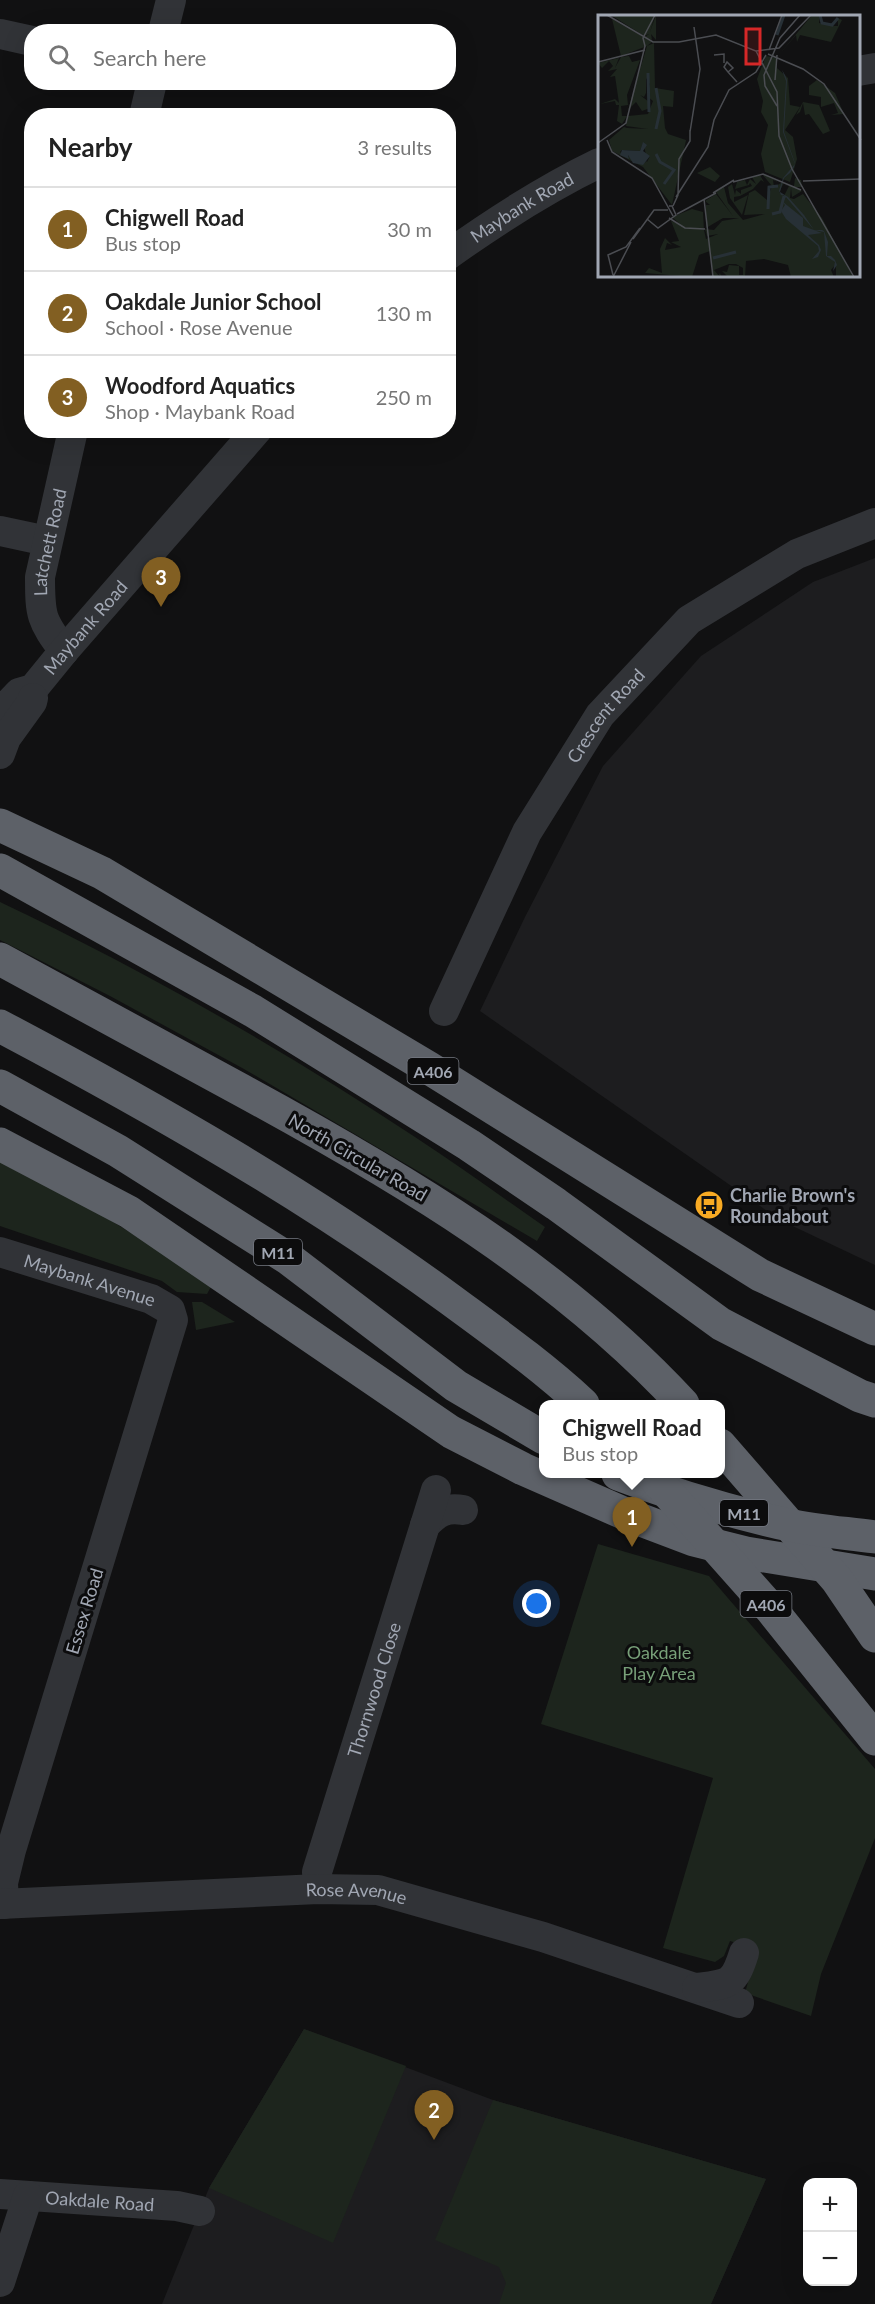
<!DOCTYPE html>
<html lang="en">
<head>
<meta charset="utf-8">
<style>
	body { margin:0; font-family:Lato,sans-serif; background:#f6f6f6; color:#222 }
	.controls { position:absolute; right:18px; bottom:18px; display:grid; overflow:hidden; border-radius:12px; box-shadow:0 6px 24px #0002 }
	.controls button { width:54px; height:54px; display:grid; place-items:center; padding:0; border:0; border-bottom:2px solid #e0e0e0; background:#fff; color:#222; font:30px sans-serif }
	.you { position:absolute; left:537px; top:1604px; width:21px; height:21px; margin:-15px; border:4px solid #fff; border-radius:50%; background:#1a73e8; box-shadow:0 0 0 9px #1a73e833 }
	.badge { display:grid; place-items:center; width:39px; height:39px; border-radius:50%; background:#825f22; color:#fff; font-size:20px; font-weight:700 }
	.pin { position:absolute; translate:-50% -50px; filter:drop-shadow(0 2px 3px #0008) }
	.pin::after { content:''; position:absolute; top:32px; width:21px; height:18px; background:inherit; clip-path:polygon(0 0,100% 0,50% 100%) }
	.popup { position:absolute; left:539px; top:1400px; width:186px; height:78px; box-sizing:border-box; display:grid; place-content:center; border-radius:12px; background:#fff; filter:drop-shadow(0 2px 4px #0005); font-size:20px; white-space:nowrap; color:#767676 }
	.popup b { font-size:22px; color:#222 }
	.popup::after { content:''; position:absolute; left:50%; top:100%; margin-left:-12px; border:12px solid transparent; border-top-color:#fff }
	.list { margin:0; padding:0; list-style:none }
	h2 { display:flex; justify-content:space-between; align-items:center; height:78px; margin:0; padding:0 24px; font-size:26px }
	h2 small { font-size:20px; font-weight:400; color:#767676 }
	.list li { display:grid; grid-template-columns:39px 1fr auto; gap:18px; align-items:center; box-sizing:border-box; height:84px; padding:0 24px; border-top:2px solid #e0e0e0 }
	.list b { display:block; font-size:22px; white-space:nowrap }
	.list p { margin:0; font-size:20px; white-space:nowrap; color:#767676 }
	.list em { font-size:20px; font-style:normal; color:#767676 }
	.icon { flex:none; width:33px; height:33px; fill:none; stroke:currentColor; stroke-width:2; stroke-linecap:round; stroke-linejoin:round }
	.map { position:relative; flex:none; width:875px; height:2304px; overflow:hidden }
	.search { position:absolute; background:#fff; box-shadow:0 6px 24px #0002; left:24px; top:24px; width:432px; height:66px; display:flex; align-items:center; gap:15px; box-sizing:border-box; padding:0 21px; border-radius:24px; color:#767676; font-size:22px }
	.panel { position:absolute; background:#fff; box-shadow:0 6px 24px #0002; left:24px; top:108px; width:432px; height:330px; border-radius:24px }
	.map>svg:first-child { display:block }
</style>
</head>
<body>
<div class="map">
<svg width="875" height="2304" viewBox="0 0 875 2304">
	<rect width="100%" height="100%" fill="#111112"/>
	<!-- built -->
	<g fill="#1d1d1f">
		<path d="M875,558V1265L780,1220L480,1011L525,917L603,766L701,656L813,582Z"/>
		<path d="M304,2029L493,2100L766,2179L711,2304H162L209,2188Z"/>
	</g>
	<!-- green -->
	<g fill="#1d251d">
		<path d="M0,902C143,970 283,1049 415,1137C459,1166 502,1197 545,1227L537,1241L244,1069L110,996L0,940Z"/>
		<path d="M0,1153L213,1283L207,1294L177,1292L162,1281L0,1226Z"/>
		<path d="M192,1302H202L235,1322L196,1330Z"/>
		<path d="M598,1544L709,1576L875,1769V1838L821,1974L811,2016L745,1993L757,1949L730,1941L724,1956L715,1962L663,1948L713,1778L541,1724Z"/>
		<path d="M304,2029L406,2066L333,2243L209,2188Z"/>
		<path d="M493,2100L766,2179L711,2304H499L506,2283L499,2267L435,2240Z"/>
	</g>
	<g fill="none" stroke-linecap="round" stroke-linejoin="round">
		<!-- minor -->
		<g stroke="#313337" stroke-width="30">
			<path d="M163,32L171,0"/>
			<path d="M0,34L32,41"/>
			<path d="M858,71L875,68"/>
			<path d="M144,116L152,82"/>
			<path id="s1" d="M448,255C497,220 545,189 599,163"/>
			<path d="M0,531L47,541"/>
			<path id="s2" d="M64,651C41,620 40,616 40,577L73,430"/>
			<path id="s3" d="M0,713L19,693L33,689L64,651L257,430"/>
			<path d="M0,754L6,738L32,702L33,698"/>
			<path id="s4" d="M444,1011L527,832L600,715L689,620L797,554L875,523"/>
			<path id="s5" d="M0,1252L151,1299L170,1310L173,1320L11,1850L3,1883L4,1904"/>
			<path d="M425,1525C437,1513 445,1507 463,1510"/>
			<path id="s6" d="M318,1889L317,1872L436,1490"/>
			<path id="s7" d="M0,1904L318,1889L378,1890L543,1937L739,2003"/>
			<path d="M697,1988C729,1984 734,1985 744,1953"/>
			<path id="s8" d="M0,2194L177,2206L200,2211"/>
			<path d="M0,2282L28,2196"/>
		</g>
		<!-- highway -->
		<g stroke="#5d6168" stroke-width="33">
			<path d="M0,825L102,873L429,1068L760,1275L875,1329"/>
			<path d="M0,870L253,1011L469,1145L556,1204L721,1324L860,1396L875,1401"/>
			<path d="M0,959C81,1003 162,1047 243,1091C401,1177 560,1271 683,1404"/>
			<path d="M0,1026C155,1108 309,1196 451,1300C497,1334 542,1366 583,1404"/>
			<path d="M0,1086L118,1151L289,1259L456,1386L544,1438"/>
			<path d="M0,1144L129,1212L451,1432L523,1469L628,1515L694,1540L746,1553L875,1574"/>
		</g>
		<!-- highway-bridge -->
		<g stroke="#5d6168" stroke-width="33">
			<path d="M720,1445L837,1580L875,1636"/>
			<path d="M618,1474C673,1495 731,1512 789,1525C817,1531 846,1533 875,1537"/>
			<path d="M651,1474L771,1609L875,1739"/>
		</g>
	</g>
	<!-- icons -->
	<defs>
		<g id="bus-disc" transform="scale(1.5)"><circle r="9.5" fill="#f8aa23" stroke="#0c0c0d"/><path d="M-5-6H5V4H4V6H2V4H-2V6H-4V4H-5ZM-3.5-4V0h7V-4ZM-3.5 1.2v1.5H-2V1.2ZM2 1.2v1.5H3.5V1.2Z" fill="#111"/></g>
	</defs>
	<g fill-rule="evenodd">
		<use href="#bus-disc" x="709" y="1205"/>
	</g>
	<g text-anchor="middle" dominant-baseline="central" stroke-width="6" stroke-linejoin="round" paint-order="stroke">
		<!-- shield labels -->
		<g fill="#0c0c0d" stroke="#747881" stroke-width="1.5">
			<rect x="407.5" y="1058" width="51" height="26" rx="4.5"/>
			<rect x="254" y="1239" width="48" height="26" rx="4.5"/>
			<rect x="720" y="1500" width="48" height="26" rx="4.5"/>
			<rect x="740.5" y="1591" width="51" height="26" rx="4.5"/>
		</g>
		<g font-size="16" font-weight="bold" fill="#a1a7b3">
			<text x="433" y="1071">A406</text>
			<text x="278" y="1252">M11</text>
			<text x="744" y="1513">M11</text>
			<text x="766" y="1604">A406</text>
		</g>
		<!-- street labels -->
		<g font-size="18" fill="#a1a7b3" stroke="#0c0c0d">
			<text stroke="none"><textPath href="#s1" startOffset="88">Maybank Road</textPath></text>
			<text stroke="none"><textPath href="#s2" startOffset="116">Latchett Road</textPath></text>
			<text stroke="none"><textPath href="#s3" startOffset="123">Maybank Road</textPath></text>
			<text stroke="none"><textPath href="#s4" startOffset="338">Crescent Road</textPath></text>
			<text transform="translate(358 1157) rotate(30)">North Circular Road</text>
			<text stroke="none"><textPath href="#s5" startOffset="94">Maybank Avenue</textPath></text>
			<text transform="translate(84 1611) rotate(-73)">Essex Road</text>
			<text stroke="none"><textPath href="#s6" startOffset="208">Thornwood Close</textPath></text>
			<text stroke="none"><textPath href="#s7" startOffset="357">Rose Avenue</textPath></text>
			<text stroke="none"><textPath href="#s8" startOffset="100">Oakdale Road</textPath></text>
		</g>
		<!-- poi labels -->
		<g font-size="18" font-weight="bold" fill="#a1a7b3" stroke="#0c0c0d" text-anchor="start">
			<text x="730" y="1195">Charlie Brown's<tspan x="730" dy="21">Roundabout</tspan></text>
		</g>
		<!-- park labels -->
		<g font-size="18" fill="#779f78" stroke="#0c0c0d">
			<text x="659" y="1652">Oakdale<tspan x="659" dy="21">Play Area</tspan></text>
		</g>
	</g>
	<!-- overview -->
	<g transform="translate(598 15)">
		<rect width="262" height="262" fill="#111112"/>
		<path d="M13,0H57L52,17L58,0V25L53,19L54,25L47,22L51,19L46,21ZM214,0H222L221,8L236,11H240V3L244,5L233,27L202,20L199,27L198,20L180,41ZM14,4L54,27L49,31L56,28L57,73L76,76L75,92L65,91L67,113L70,119L88,125L90,116L74,190L45,152L14,136L11,125L26,112L29,113L50,114L28,111L30,101L50,99L55,86L49,81L52,69L48,63V78L46,82L42,80L51,87L52,93L44,96L38,87L30,95L49,31L23,41ZM45,128L49,143L52,141L49,147L45,141L48,147L43,149L34,147V141L38,142L40,137L32,136L30,143L22,137L24,135L42,136ZM31,41L34,47L42,45L29,80L30,90L23,91L24,101H29L24,109L19,106L21,90H18L17,86L2,89L17,84L21,88L17,61L12,62L19,54L10,56L15,51L11,46L4,53L0,48L21,43L17,53L23,42ZM168,41L179,43V53L190,63L192,90L202,92L187,115L195,122L199,144L192,167L167,157L163,139L170,110L163,97L165,86L159,64ZM219,65L237,78L246,99L233,100L240,98L236,88L223,92V82L211,80V71ZM205,87L221,90L232,116L225,119L211,99L207,100L205,88L202,97L198,100ZM112,152L122,161L117,167L99,158ZM164,159L170,161L180,167L175,165L176,172L183,168H186L181,177L186,181L191,171L186,170L196,171L197,163L203,165L204,172H197L204,176L194,182L193,173L192,183L196,184L205,179L224,203L255,262H238V249L233,255L236,262H193L190,250L166,244L148,246L147,262H124L121,260L122,258L123,261H129L124,256L129,257L131,250L141,251V260H145V253L138,249H131L116,255L122,262H115L112,236L101,240L94,262L47,258L51,253L64,258L62,234L67,223L74,230L69,228L67,235L83,232L73,227L81,226L73,206L82,209L74,202L94,194L105,197L106,215L108,224L120,219L109,221L107,214L116,215L124,206L141,203H125L108,213V190H112L107,186L118,179L135,201L118,177L126,172L130,188L145,205L167,199L146,200L151,178L157,175L169,185L174,171ZM162,160L166,167L163,165L155,174L142,181L136,182V187L150,180L144,200L132,183L130,172L134,169L137,180L138,175L143,179V175L154,171L152,168L151,170L137,174L139,167L147,165L149,170L152,164L158,169L154,162Z" fill="#1d251d" fill-rule="evenodd"/>
		<path d="M184,55L187,60L189,65L186,117L197,148L196,152L192,158L186,163L182,177L190,182L206,200L216,215H224L226,216L230,227L229,241H233L237,245L239,250L235,256L238,262L235,256L237,247L228,241L226,217L216,215L188,182L185,187L205,203V211L224,218L210,220L221,230L223,235L220,242L214,244L221,236L220,231L188,204L183,196L187,190L184,186L187,181L183,180L181,176L185,163L197,149L185,117L188,66ZM45,127L49,130L45,136L52,141L45,150L35,148L30,140L31,144L22,140L24,135L42,136Z" fill="#273036"/>
		<path fill="none" stroke="#273036" stroke-width="3" d="M222,0L224,8L234,10L240,3M179,20L186,0M50,58L51,97M58,114L62,96L58,73M58,139L62,147L76,155L66,169M170,194L171,172L180,171M174,199L182,197L186,181M115,243L138,237"/>
		<path fill="none" stroke="#4b4d52" stroke-width="1.5" d="M9,0L55,27H81L118,20L158,36L179,77L181,121L194,154L256,262M171,35L184,0M158,36L181,33L213,0M170,39L205,54L226,69L263,125M116,40L126,39V48M0,47L47,35M130,57L135,53L129,47L126,52L130,57L139,67M177,65L179,40M179,91L167,71L166,60L182,23L202,0M92,117L102,54L96,12M9,125L14,137L54,163L75,201M0,128L28,108L47,31L45,23L57,0M205,166L263,164M135,167L165,159L203,175M115,178L136,165M78,182L110,132L116,105L131,75L158,57L168,40M106,184L115,262M75,191L80,180L81,144L92,126V115M79,199L118,178M71,203L87,213L107,214M49,204L60,213L78,200L74,191H71M35,224L56,195H70M15,260L10,240L28,232L42,213M15,262L33,227"/>
		<path fill="#d62828" fill-opacity="0.15" stroke="#d62828" stroke-width="3" d="M148,14H162V49H148Z"/>
		<rect width="262" height="262" fill="none" stroke="#a1a7b3" stroke-width="3"/>
	</g>
</svg>
<div class="controls">
<button>+</button>
<button>−</button>
</div>
<div class="you"></div>
<div class="pin badge" style="left:632px;top:1547px">1</div>
<div class="popup"><b>Chigwell Road</b>Bus stop</div>
<div class="pin badge" style="left:434px;top:2140px">2</div>
<div class="pin badge" style="left:161px;top:607px">3</div>
<div class="search"><svg class="icon" aria-label="search" viewBox="0 0 24 24"><circle cx="10" cy="10" r="6"/><path d="M15 15l6 6"/></svg>Search here</div>
<section class="panel">
<h2>Nearby<small>3 results</small></h2>
<ul class="list">
<li><span class="badge">1</span><div><b>Chigwell Road</b><p>Bus stop</p></div><em>30 m</em></li>
<li><span class="badge">2</span><div><b>Oakdale Junior School</b><p>School · Rose Avenue</p></div><em>130 m</em></li>
<li><span class="badge">3</span><div><b>Woodford Aquatics</b><p>Shop · Maybank Road</p></div><em>250 m</em></li>
</ul>
</section>
</div>
</body>
</html>
